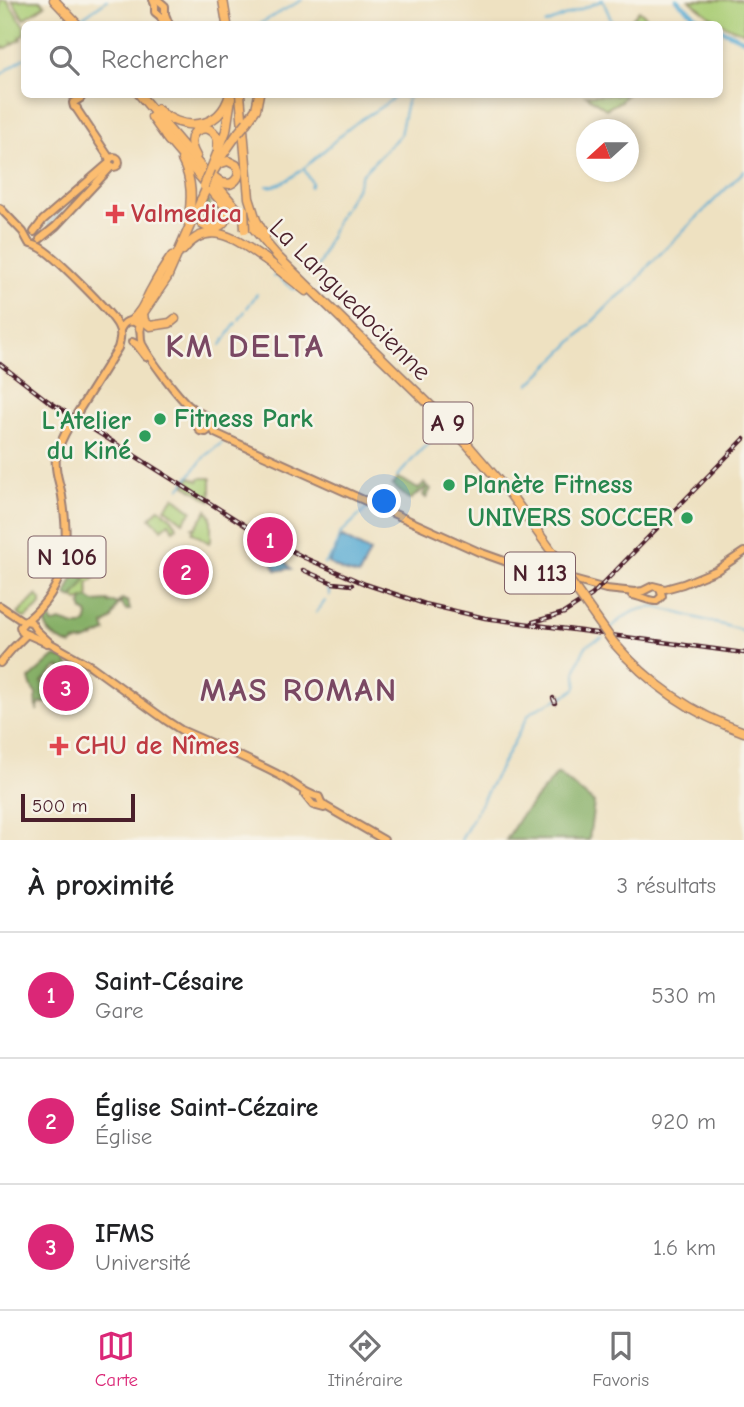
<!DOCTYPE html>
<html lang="fr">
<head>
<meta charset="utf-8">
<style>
	body { margin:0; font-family:"Comic Neue",sans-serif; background:#f6f6f6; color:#202124 }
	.compass { position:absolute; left:576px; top:119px; width:63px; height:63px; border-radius:50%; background:#fff; box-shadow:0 4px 10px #0003; rotate:249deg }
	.scale { position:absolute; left:21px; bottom:18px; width:114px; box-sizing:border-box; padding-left:7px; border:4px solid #4a1f2b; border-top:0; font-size:19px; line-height:24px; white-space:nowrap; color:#4a1f2b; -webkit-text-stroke:5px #f7f3e8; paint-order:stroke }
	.you { position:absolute; left:385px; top:502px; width:24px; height:24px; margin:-18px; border:5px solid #fff; border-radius:50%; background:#1a73e8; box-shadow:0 0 0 10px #1a73e833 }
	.badge { display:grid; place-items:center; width:46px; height:46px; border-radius:50%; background:#db2777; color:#fff; font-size:23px; font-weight:700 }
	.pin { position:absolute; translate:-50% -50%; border:4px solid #fff; box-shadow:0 2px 7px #0006 }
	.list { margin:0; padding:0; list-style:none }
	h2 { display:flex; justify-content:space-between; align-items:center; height:91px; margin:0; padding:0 28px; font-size:30px }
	h2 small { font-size:23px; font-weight:400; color:#757577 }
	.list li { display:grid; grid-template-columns:46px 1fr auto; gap:21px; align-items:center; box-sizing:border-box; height:126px; padding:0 28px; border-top:2px solid #e0e0e0 }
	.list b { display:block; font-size:26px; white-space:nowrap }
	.list p { margin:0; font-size:23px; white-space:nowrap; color:#757577 }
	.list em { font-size:23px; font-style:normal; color:#757577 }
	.icon { flex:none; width:38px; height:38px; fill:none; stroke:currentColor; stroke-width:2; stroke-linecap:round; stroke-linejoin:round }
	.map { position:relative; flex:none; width:744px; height:840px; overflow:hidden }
	.search { position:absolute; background:#fff; box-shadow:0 4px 10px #0003; left:21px; right:21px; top:21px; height:77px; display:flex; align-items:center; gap:18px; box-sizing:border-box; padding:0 24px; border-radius:10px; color:#757577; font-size:26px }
	.sheet { height:469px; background:#fff }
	nav { display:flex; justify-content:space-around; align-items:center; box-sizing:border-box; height:98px; border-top:2px solid #e0e0e0; background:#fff; font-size:19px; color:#757577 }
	nav a { display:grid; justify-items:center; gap:4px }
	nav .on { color:#db2777 }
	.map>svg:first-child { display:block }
</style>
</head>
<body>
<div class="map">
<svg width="744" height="840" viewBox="0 0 744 840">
	<rect width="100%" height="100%" fill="#f7f3e8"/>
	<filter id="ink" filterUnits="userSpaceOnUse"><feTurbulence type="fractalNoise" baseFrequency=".0143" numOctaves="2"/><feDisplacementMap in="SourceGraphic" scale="14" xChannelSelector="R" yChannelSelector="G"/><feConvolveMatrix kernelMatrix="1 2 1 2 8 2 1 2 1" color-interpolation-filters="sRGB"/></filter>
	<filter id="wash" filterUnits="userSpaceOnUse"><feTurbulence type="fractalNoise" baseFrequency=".00686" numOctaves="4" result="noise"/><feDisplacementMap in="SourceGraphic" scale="28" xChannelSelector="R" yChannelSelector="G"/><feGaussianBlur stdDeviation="1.57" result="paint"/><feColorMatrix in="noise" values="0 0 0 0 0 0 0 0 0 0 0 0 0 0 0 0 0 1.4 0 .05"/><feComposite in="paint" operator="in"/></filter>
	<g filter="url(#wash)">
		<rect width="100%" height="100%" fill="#eee1c1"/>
		<!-- green -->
		<g fill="#aacd76" stroke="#7a7650" stroke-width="2">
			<path d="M0,0H7L24,26V35L20,37L21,39L14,43L12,42L13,44L6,48L4,47L0,50Z"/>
			<path d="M12,0H40L45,5L24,19Z"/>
			<path d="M689,0H744V32C723,28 706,13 689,0Z"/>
			<path d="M639,10L654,24H627Z"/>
			<path d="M586,95H626L621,101L606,109Z"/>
			<path d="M191,477L199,481V478H211V501L185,485Z"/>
			<path d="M174,497L192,511L183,522L165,508Z"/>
			<path d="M159,508L172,519L177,527L173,530L169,523L162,529L150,518Z"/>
			<path d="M207,510L211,517V541L209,543L192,532L194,529L191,527L195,528Z"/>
			<path d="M98,564L99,567L93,574L95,577L92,581L89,582C87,587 90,592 88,598L78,601L73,598L86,580L85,578L87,573Z"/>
			<path d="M37,595L41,600V605L27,617L23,618L18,614Z"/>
		</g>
		<!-- forest -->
		<g fill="#87b067" stroke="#686849" stroke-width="2">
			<path d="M207,199L209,202L212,215H215L221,213L224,217L223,222L211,226L203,220L201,211Z"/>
			<path d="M398,479L403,480L418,489L424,483L431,489L426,498L423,495L427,488L426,487C421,492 415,495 410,500L392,485Z"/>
			<path d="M70,567L86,580L73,598L66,595L74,576L69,572Z"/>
			<path d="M88,598L94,602L108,601L109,603L114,602L117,604L122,599L128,602L130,610H126L121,603L117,606L112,619L104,625L106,632L85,641L74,642L71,645C63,643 48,635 46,626C45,622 46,618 45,614L48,612L52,624L60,621L75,626H81L86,623L88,617L87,613L83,611L81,605L83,599Z"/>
			<path d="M55,656L65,659L78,680L75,679L71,671L67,675L60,667L56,668L42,682L49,691L50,700L45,703H40L37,711L36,694L32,688L29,679Z"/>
			<path d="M558,773L594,803L589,840H506L520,817Z"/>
		</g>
		<!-- water -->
		<g fill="#58abd3" stroke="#51657f" stroke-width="2">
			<path d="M342,537L370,552L359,575L343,571L328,563L335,551L339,540Z"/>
			<path d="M277,552H278L291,569C286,568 281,571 276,570L271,559Z"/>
		</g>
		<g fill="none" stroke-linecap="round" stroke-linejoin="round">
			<!-- stream -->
			<g stroke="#58abd3" stroke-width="2">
				<path d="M603,1L613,24"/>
				<path d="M79,20L107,0"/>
				<path d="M259,24L302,0"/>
				<path d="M545,24L603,0"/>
				<path d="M0,75L24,58"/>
				<path d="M304,169L312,183L310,187"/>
				<path d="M267,186C289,191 338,133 359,121C371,113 384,106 395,97L399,95L406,97"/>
				<path d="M70,203L94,180"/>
				<path d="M48,225L62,211"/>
				<path d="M313,271L318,265L338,218L357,187L362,174L400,135L407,101L411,94"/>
				<path d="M273,277L276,275L292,289H297"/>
				<path d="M247,308L257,294"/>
				<path d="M239,320L245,311"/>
				<path d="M592,322L614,300L634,284L649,265L744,171"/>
				<path d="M221,345L236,323"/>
				<path d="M529,385L590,324"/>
				<path d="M397,477L422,449L446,430"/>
				<path d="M180,488L205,456L223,442"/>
				<path d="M324,564L333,553L340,534L369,506"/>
				<path d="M327,589L329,591V596"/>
				<path d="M316,613L325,601"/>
				<path d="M611,628C624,615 636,608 656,607L738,629L744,632"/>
				<path d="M461,840L529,714C539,705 570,697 576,687C578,682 575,676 576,670C577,666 584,648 587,645C591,642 598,640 602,638"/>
			</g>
			<!-- river -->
			<g stroke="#58abd3" stroke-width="4.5">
				<path d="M677,0L700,20L709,24"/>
				<path d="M720,29L744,40"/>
			</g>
		</g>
	</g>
	<g filter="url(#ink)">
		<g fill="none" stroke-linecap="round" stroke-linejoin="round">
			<!-- major casing -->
			<g stroke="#9c8076" stroke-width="10">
				<g id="major">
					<path d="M153,0L155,5V12L160,16L164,24"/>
					<path d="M158,0L165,6V14L169,24"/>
					<path d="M76,108L110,159"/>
					<path d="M77,108L74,107L73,103L81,98"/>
					<circle cx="114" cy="162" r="5"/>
					<path d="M0,208L23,232L29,243C32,245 36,245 39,247C52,253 112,313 118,326C122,333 120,340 118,348L76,415"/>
					<path d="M34,232L43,220L109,163"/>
					<path d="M40,239L56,226L112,166"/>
					<path d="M120,330C123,323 130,317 137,324C143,329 139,337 142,344C150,359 176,394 188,405C195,411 203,414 211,419L212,427L206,432L200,431L197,426L198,420L203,416"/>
					<path d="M132,342L136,344L146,357"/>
					<path d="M212,427L215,433L228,439L479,552L507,562L606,589L635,592L643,591L653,586L665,589L683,584L717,570L744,552"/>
					<path d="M632,595C641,596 650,602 657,601L662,596L660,588"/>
					<path d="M0,606L21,620L31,622L36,630L50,643L91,666L167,721L181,730C213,744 246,758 277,774C292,781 305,795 319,797L321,802L325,806L384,840"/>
					<path d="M27,620C69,586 70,545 62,496C60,483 54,471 56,458C58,445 65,433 71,423"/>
					<path d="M25,621L20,627L22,632L47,643"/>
					<path d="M0,663L12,649L26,635"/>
					<path d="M305,795L313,805L324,808"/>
				</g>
			</g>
			<!-- highway casing -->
			<g stroke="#9c8076" stroke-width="11">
				<g id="highway">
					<path d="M54,0L77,24"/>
					<path d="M223,0L227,24"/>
					<path d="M139,94L278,257L433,408L467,444L510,494L566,571"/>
					<path d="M240,94L249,198L256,220L265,236"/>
					<path d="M157,109C181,132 220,131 230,94"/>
					<path d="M152,117L169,141"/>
					<path d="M247,122L256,109L259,94"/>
					<path d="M166,137L224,205L227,214C225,227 213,232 202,224L199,216L201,200"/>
					<path d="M196,156C177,125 221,118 218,147"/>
					<path d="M182,160C193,181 192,200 188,222"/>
					<path d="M219,160L238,133"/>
					<path d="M211,169L226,131L231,98"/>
					<path d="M213,172L218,164L228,161L236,165C241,172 239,180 230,184L222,183L214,177"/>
					<path d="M183,250C211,215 240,243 268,261"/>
					<path d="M264,258L306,291"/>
					<path d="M143,313L144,321L150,326L170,323L175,319"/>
					<path d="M131,321C141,313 145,302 150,292C157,279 164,267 172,256"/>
					<path d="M140,328L141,316L167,278L206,189"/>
					<path d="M613,642C649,684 692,714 744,732"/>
				</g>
			</g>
			<!-- major -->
			<use href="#major" stroke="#fcbd6f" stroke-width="6"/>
			<!-- highway -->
			<use href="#highway" stroke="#fcbd6f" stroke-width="8"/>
			<!-- rail casing -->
			<g stroke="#4a1f2b" stroke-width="4.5">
				<g id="rail">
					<path d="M0,364L48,401L251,529L305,558L365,584L425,604L485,618L744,653"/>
					<path d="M303,570L333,583L352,585"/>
					<path d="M533,622L564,613L592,595L744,439"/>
					<path d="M553,698L555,703"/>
				</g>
			</g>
			<!-- rail -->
			<use href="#rail" stroke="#f7f3e8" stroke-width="2" stroke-dasharray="5" stroke-linecap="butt"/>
			<!-- major-bridge casing -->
			<g stroke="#9c8076" stroke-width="10" stroke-linecap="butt">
				<path id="major-bridge" d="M73,423L77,416"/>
			</g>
			<!-- highway-bridge casing -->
			<g stroke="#9c8076" stroke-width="11" stroke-linecap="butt">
				<g id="highway-bridge">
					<path d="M238,133L247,122"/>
					<path d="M204,186L211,169"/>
					<path d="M244,210L245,230"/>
					<path d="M562,570L613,642"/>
				</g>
			</g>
			<!-- major-bridge -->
			<use href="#major-bridge" stroke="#fcbd6f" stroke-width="6"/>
			<!-- highway-bridge -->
			<use href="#highway-bridge" stroke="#fcbd6f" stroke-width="8"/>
		</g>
	</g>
	<!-- markers -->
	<g fill="#e0444e" stroke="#f7f3e8" stroke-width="2.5">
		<path d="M111.5 203.5h7v7h7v7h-7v7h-7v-7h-7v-7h7z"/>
		<path d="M55.5 735.5h7v7h7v7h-7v7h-7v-7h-7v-7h7z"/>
	</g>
	<g fill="#2e9e5b" stroke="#f7f3e8" stroke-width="2.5">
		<circle cx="160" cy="419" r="7"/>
		<circle cx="145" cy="436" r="7"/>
		<circle cx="449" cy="485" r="7"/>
		<circle cx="687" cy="518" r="7"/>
	</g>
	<g text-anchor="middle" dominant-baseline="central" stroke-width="5" stroke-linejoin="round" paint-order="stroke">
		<!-- shield labels -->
		<g fill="#f7f3e8" stroke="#7e5f64" stroke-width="2">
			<rect x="423.5" y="402.5" width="49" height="41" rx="5"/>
			<rect x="28.5" y="536.5" width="77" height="41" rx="5"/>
			<rect x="505" y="552.5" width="70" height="41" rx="5"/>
		</g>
		<g font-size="24" font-weight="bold" fill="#4a1f2b">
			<text x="448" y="423">A 9</text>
			<text x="67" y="557">N 106</text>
			<text x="540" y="573">N 113</text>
		</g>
		<!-- health labels -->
		<g font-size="26" font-weight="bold" fill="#be3a42" stroke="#f7f3e8" text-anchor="start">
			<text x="131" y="214">Valmedica</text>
			<text x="75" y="746">CHU de Nîmes</text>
		</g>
		<!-- street labels -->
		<g font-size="26" fill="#4a1f2b" stroke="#f7f3e8">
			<text transform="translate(350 300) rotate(45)">La Languedocienne</text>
		</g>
		<!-- leisure labels -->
		<g font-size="26" font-weight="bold" fill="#27864d" stroke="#f7f3e8" text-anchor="start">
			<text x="174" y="419">Fitness Park</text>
			<text x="131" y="421" text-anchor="end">L'Atelier<tspan x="131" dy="30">du Kiné</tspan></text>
			<text x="463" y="485">Planète Fitness</text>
			<text x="673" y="518" text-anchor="end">UNIVERS SOCCER</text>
		</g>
		<!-- district labels -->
		<g font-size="33" font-weight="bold" letter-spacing="2" fill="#7a4863" stroke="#f7f3e8">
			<text x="245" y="346">KM DELTA</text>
			<text x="299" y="690">MAS ROMAN</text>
		</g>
	</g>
</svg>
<svg class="compass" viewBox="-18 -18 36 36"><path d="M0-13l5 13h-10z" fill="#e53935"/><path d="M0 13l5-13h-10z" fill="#757577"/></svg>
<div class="scale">500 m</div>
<div class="you"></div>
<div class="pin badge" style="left:270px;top:540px">1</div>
<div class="pin badge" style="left:186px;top:572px">2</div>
<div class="pin badge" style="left:66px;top:688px">3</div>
<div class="search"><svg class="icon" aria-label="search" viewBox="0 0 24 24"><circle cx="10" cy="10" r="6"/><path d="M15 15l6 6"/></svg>Rechercher</div>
</div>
<section class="sheet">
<h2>À proximité<small>3 résultats</small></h2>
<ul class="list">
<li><span class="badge">1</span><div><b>Saint-Césaire</b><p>Gare</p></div><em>530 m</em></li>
<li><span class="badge">2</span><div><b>Église Saint-Cézaire</b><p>Église</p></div><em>920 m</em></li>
<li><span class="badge">3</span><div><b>IFMS</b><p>Université</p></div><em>1.6 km</em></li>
</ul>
</section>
<nav>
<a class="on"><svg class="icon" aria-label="map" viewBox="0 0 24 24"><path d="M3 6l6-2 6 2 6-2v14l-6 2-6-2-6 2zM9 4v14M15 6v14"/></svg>Carte</a>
<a><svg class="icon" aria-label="directions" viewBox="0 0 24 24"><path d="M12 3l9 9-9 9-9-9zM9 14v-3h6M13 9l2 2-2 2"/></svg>Itinéraire</a>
<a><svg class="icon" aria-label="saved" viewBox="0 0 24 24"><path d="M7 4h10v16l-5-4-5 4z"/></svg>Favoris</a>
</nav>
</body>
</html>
